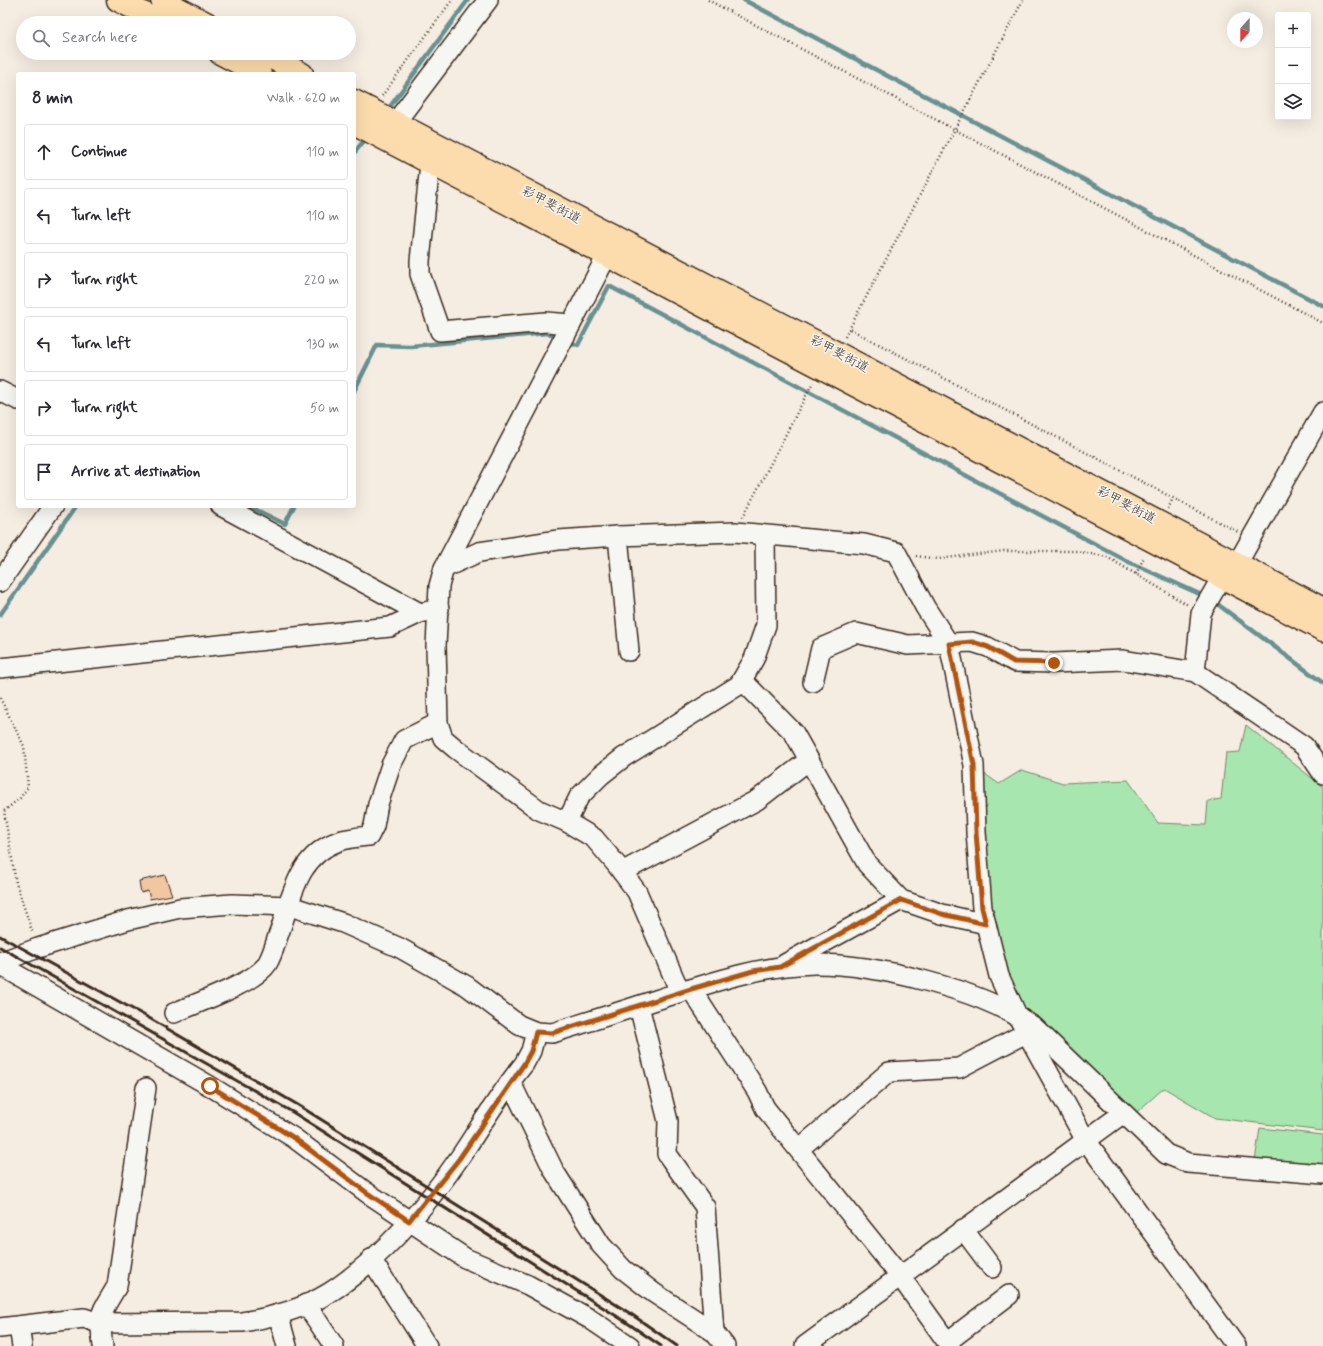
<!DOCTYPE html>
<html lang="en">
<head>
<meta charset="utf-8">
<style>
	body { margin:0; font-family:Mynerve,"Klee One",sans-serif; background:#f7f7f7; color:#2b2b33 }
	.controls { position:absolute; right:12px; top:12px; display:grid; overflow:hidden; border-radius:4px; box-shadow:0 4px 16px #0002 }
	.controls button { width:36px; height:36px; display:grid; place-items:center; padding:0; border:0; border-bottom:1px solid #e1e1e2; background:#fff; color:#2b2b33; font:20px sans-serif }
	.compass { position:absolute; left:1227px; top:12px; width:36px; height:36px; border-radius:50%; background:#fff; box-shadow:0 4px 16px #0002; rotate:201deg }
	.stop { position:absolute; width:12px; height:12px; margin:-9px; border:3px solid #b45309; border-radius:50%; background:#fff }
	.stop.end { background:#b45309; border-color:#fff; box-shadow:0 1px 4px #0008 }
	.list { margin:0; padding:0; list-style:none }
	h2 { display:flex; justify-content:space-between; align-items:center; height:52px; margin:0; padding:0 16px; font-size:17px }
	h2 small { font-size:13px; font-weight:400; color:#7c7c81 }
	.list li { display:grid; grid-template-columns:26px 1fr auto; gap:12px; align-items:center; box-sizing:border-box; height:56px; margin:0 8px 8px; padding:0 8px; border:1px solid #e1e1e2; border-radius:4px }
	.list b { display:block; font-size:15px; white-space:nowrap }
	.list em { font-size:13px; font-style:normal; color:#7c7c81 }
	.icon { flex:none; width:22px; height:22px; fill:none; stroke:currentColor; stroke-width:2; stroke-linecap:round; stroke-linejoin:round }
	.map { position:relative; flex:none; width:1323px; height:1346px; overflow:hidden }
	.search { position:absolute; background:#fff; box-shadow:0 4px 16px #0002; left:16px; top:16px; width:340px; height:44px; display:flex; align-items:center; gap:10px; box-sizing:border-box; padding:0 14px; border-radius:22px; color:#7c7c81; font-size:15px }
	.panel { position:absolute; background:#fff; box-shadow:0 4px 16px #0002; left:16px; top:72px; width:340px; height:436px; border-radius:4px }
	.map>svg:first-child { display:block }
</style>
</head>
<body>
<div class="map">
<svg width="1323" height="1346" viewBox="0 0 1323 1346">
	<rect width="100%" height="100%" fill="#f5ede2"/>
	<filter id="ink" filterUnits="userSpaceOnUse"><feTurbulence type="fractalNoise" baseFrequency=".025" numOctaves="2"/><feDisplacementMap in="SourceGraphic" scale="8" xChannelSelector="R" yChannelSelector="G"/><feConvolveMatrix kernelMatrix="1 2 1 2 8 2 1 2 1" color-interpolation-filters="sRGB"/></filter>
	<g filter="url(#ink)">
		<!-- green -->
		<g fill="#a7e6ae" stroke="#718866">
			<path d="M1246,725L1323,787V1131L1215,1118L1164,1088L1130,1118L1019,1015L988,903L982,772L999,784L1022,770L1063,783L1128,780L1158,823L1206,825L1208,801L1221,799L1226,753L1240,752Z"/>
			<path d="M1260,1128L1323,1135V1168L1255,1161Z"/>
		</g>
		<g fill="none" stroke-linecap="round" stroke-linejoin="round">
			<!-- stream -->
			<g stroke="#679192" stroke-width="4.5">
				<path d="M744,0L1323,306"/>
				<path d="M386,112L468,0"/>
				<path d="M354,153L367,137"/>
				<path d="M567,341L578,345L609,286L1129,562L1206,597"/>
				<path d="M354,391L377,345L411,346L547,333L558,338"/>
				<path d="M248,506L285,524L294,506"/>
				<path d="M1212,600L1323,683"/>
				<path d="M0,615L76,506"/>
			</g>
		</g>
		<!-- building -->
		<path fill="#f1c7a1" stroke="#3b2a1e" d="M165,875L172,895L150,899L148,891L141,893L139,881Z"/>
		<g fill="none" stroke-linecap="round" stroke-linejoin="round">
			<!-- minor casing -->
			<g stroke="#3b2a1e" stroke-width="22">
				<g id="minor">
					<path d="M395,123L488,0"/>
					<path d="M430,164L420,261V274L440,331L546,322L571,324"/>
					<path d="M614,242L444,568L439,586L436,646L438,723L443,738L456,749L539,810L567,822L594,838L616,864L637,892L680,992"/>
					<path d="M0,391L18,400"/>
					<path d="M221,506L420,613"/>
					<path d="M618,536L629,651"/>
					<path d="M444,568L479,552L558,540L618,536L735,532L864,544L896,552L925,607L949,644L974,765L976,832L982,908L999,976L1017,1015L1085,1139L1236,1346"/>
					<path d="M0,582L53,506"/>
					<path d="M0,668L390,627L420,613L439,609"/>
					<path d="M1195,672L1201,613L1222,577L1237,564L1323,412"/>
					<path d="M742,680L794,733L867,864L901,900L942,914L986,924"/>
					<path d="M813,682L821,648L856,633L908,645L972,642L988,647L1015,662L1054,663L1123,660L1195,672L1304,746L1323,774"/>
					<path d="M567,822L579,797L601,775L624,757L739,685L754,659L766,625L765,536"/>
					<path d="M622,872L757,800L809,760"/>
					<path d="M0,962L38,948L128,920L180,908L232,904L290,906L343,923L400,948L467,986L519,1025L536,1032L552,1033C587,1022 623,1011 659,999C710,983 761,965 815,964C853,964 889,971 926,981C963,991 1002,1004 1034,1027L1166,1154L1188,1163L1323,1174"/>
					<path d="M785,964L901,900"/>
					<path d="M0,965L210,1086L294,1138L366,1192L465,1258L528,1285L590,1319L630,1346"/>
					<path d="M691,989L757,1091L765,1108L900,1276L950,1346"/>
					<path d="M639,1006L668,1121L667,1154L705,1207L714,1332"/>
					<path d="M174,1013C196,1003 255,983 267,964C272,956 275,945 278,936C292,899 296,856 339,841C348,838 359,837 369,836L374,826L378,804L391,765L404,740L438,723"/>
					<path d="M511,1083L554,1171L601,1245L623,1269L654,1293L714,1332L725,1346"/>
					<path d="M799,1149L889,1072L959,1068L1026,1033"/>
					<path d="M963,1229L992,1268"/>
					<path d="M371,1259L427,1346"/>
					<path d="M306,1304L334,1346"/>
					<path d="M278,1314L287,1346"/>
					<path d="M19,1327L22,1346"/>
					<path d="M0,1328L84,1318L99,1323L242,1322C275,1317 310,1307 338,1287C386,1253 427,1205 460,1157C481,1126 500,1093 524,1064L531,1051L536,1032"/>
					<path d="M947,1342L1009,1295"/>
					<path d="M103,1346C98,1310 100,1316 117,1286L146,1088"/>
					<path d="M805,1346L1122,1114"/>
				</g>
			</g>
			<!-- highway casing -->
			<g stroke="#3b2a1e" stroke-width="25">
				<g id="highway">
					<path d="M118,0L162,23"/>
					<path d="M162,0L206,23"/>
					<path d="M220,53L260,74"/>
					<path d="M263,53L302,74"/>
					<path d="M354,101L837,353L1323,609"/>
					<path d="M354,123L1323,630"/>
				</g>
			</g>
			<!-- path -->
			<g stroke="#3b2a1e" stroke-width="2.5" stroke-dasharray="1 3" stroke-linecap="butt">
				<path d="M708,0L1323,323"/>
				<path d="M382,96L452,0"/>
				<path d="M850,329L1238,532"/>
				<path d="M845,337L1023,0"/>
				<path d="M1168,509L1173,498"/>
				<path d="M743,517L813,382"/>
				<path d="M916,556L938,559L1004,551H1077L1107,557L1188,605"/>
				<path d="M1136,574L1144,557"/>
				<path d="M0,698L24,746L28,787L20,798L4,811L16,883L33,934"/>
			</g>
			<!-- minor -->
			<use href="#minor" stroke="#f6f6f2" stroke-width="19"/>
			<!-- highway -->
			<use href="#highway" stroke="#fcdcac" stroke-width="22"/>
			<!-- rail -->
			<g stroke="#3b2a1e" stroke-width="3">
				<path d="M0,936L149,1018L298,1105L631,1314L677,1346"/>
				<path d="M0,947L294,1113L626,1322L661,1346"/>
			</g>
		</g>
	</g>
	<g fill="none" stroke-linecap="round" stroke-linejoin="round" filter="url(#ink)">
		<!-- route -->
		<path stroke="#b45309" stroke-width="5" d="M210,1086L294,1138L366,1192L409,1221L459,1159L524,1064L531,1051L536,1032L552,1033L691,989L753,971L780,967L901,900L942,914L986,924L982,908L976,832L974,765L949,644L972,642L988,647L1014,662L1054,663"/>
	</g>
	<g text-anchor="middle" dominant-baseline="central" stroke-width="3" stroke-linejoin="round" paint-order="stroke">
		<!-- street labels -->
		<g font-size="13" fill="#3b2a1e" stroke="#f6f6f2">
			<text transform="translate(551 205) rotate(28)">彩甲斐街道</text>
			<text transform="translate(839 354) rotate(28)">彩甲斐街道</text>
			<text transform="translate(1126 505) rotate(28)">彩甲斐街道</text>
		</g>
	</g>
</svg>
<div class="controls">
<button>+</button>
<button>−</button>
<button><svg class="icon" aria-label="layers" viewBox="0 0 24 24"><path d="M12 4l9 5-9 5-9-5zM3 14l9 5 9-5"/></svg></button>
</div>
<svg class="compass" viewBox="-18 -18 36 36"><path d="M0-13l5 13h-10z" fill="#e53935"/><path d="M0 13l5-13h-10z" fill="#7c7c81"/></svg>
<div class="stop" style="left:210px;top:1086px"></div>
<div class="stop end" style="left:1054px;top:663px"></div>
<div class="search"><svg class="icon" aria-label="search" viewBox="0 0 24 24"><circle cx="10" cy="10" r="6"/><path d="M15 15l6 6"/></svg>Search here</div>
<section class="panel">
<h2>8 min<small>Walk · 620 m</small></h2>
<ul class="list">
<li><svg class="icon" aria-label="ahead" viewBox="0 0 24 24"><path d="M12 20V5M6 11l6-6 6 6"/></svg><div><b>Continue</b></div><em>110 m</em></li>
<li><svg class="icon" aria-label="left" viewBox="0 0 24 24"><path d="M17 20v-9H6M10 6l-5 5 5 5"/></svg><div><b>Turn left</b></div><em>110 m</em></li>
<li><svg class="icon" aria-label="right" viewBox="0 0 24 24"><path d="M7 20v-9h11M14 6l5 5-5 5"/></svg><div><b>Turn right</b></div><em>220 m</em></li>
<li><svg class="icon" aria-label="left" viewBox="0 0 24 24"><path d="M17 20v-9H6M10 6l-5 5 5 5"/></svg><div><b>Turn left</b></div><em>130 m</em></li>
<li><svg class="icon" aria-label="right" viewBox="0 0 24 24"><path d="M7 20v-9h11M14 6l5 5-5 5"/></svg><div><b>Turn right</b></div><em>50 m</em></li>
<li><svg class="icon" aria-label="arrive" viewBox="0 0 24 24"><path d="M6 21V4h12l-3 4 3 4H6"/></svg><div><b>Arrive at destination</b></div></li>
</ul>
</section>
</div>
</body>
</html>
